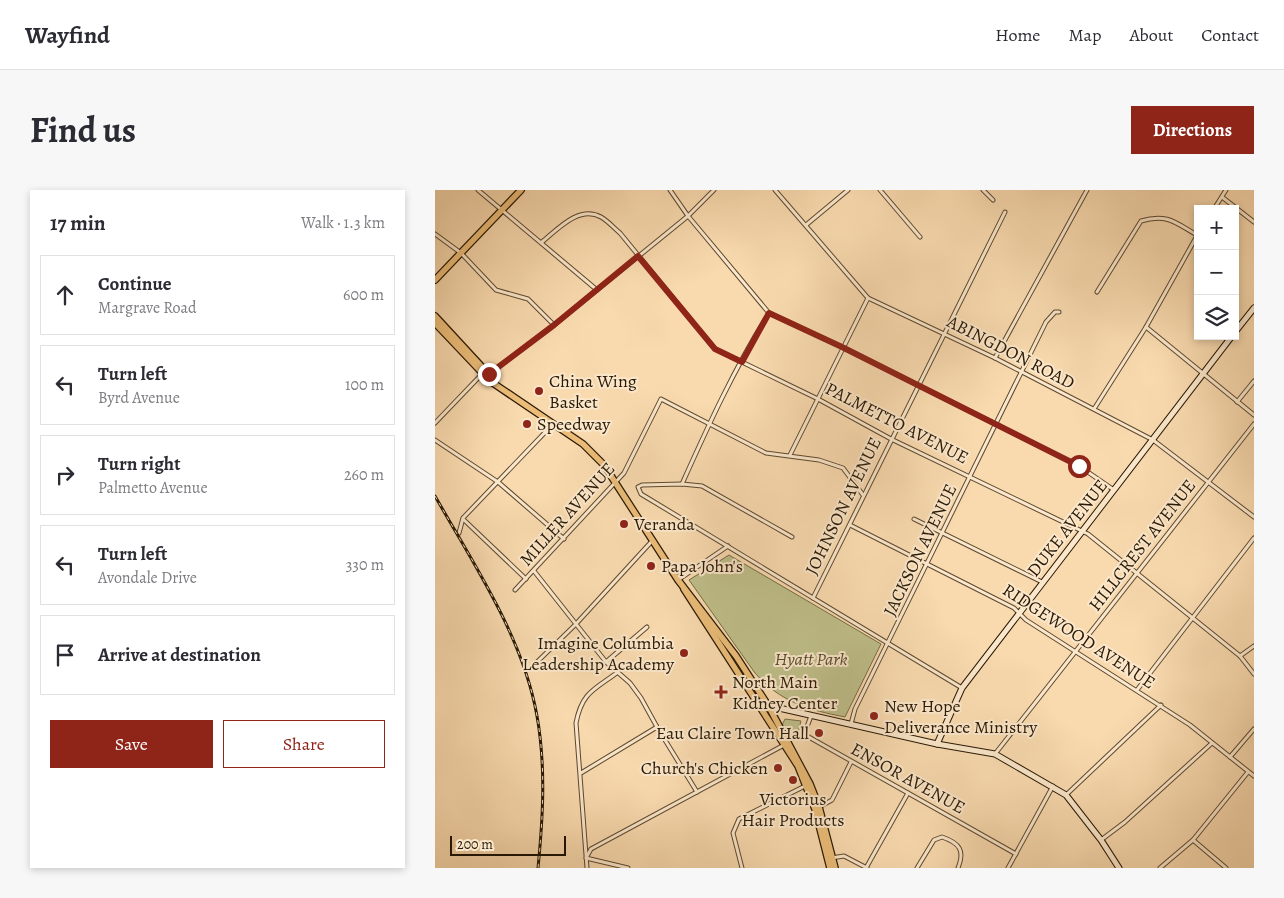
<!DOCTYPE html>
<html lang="en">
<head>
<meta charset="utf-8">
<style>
	body { margin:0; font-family:Alegreya,serif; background:#f7f7f7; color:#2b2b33 }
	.controls { position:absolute; right:15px; top:15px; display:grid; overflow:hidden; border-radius:0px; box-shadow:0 2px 8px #0003 }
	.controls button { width:45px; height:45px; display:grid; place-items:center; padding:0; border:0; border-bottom:1px solid #e1e1e2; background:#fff; color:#2b2b33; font:25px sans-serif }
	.scale { position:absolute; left:15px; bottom:12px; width:116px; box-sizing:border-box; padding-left:5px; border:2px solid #291904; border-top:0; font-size:14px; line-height:18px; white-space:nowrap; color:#291904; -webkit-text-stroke:4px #fbe7cb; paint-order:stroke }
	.stop { position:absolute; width:15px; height:15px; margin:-11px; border:4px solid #8f2418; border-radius:50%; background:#fff }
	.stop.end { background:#8f2418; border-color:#fff; box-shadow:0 1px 5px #0008 }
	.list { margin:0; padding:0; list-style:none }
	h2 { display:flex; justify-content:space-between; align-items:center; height:65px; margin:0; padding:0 20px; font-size:21px }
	h2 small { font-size:16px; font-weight:400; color:#7c7c81 }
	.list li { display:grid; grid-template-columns:32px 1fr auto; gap:15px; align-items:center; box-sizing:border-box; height:80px; margin:0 10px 10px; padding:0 10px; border:1px solid #e1e1e2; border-radius:0px }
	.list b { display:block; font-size:19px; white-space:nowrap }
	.list p { margin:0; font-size:16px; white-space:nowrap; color:#7c7c81 }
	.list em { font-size:16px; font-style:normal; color:#7c7c81 }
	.actions { display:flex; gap:10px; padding:15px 20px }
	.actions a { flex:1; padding:11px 0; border:1px solid #8f2418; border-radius:0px; text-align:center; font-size:18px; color:#8f2418 }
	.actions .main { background:#8f2418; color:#fff }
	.icon { flex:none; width:28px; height:28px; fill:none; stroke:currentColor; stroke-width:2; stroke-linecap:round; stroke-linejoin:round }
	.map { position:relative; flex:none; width:819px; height:678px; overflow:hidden; border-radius:0px }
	header { display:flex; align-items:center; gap:30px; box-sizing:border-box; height:70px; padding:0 25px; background:#fff; border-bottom:1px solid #e1e1e2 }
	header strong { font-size:24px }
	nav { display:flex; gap:28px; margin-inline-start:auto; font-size:18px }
	.intro { display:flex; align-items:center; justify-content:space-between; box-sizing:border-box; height:120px; padding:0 30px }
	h1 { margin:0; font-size:35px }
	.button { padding:12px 22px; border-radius:0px; background:#8f2418; color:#fff; font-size:18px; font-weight:700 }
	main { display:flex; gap:30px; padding:0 30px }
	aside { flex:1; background:#fff; border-radius:0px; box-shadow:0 2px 8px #0003 }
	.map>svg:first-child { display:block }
</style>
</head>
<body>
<header>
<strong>Wayfind</strong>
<nav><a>Home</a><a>Map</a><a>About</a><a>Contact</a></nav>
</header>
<div class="intro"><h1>Find us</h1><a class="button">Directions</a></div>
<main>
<aside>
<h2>17 min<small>Walk · 1.3 km</small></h2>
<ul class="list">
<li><svg class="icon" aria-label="ahead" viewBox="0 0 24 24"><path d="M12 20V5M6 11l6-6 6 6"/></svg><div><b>Continue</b><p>Margrave Road</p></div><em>600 m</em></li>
<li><svg class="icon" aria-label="left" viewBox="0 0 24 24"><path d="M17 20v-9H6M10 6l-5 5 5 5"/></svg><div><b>Turn left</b><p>Byrd Avenue</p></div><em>100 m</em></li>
<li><svg class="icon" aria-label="right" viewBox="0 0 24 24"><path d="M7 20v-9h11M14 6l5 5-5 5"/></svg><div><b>Turn right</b><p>Palmetto Avenue</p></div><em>260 m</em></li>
<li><svg class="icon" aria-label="left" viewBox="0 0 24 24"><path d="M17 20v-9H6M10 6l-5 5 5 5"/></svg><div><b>Turn left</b><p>Avondale Drive</p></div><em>330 m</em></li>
<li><svg class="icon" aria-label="arrive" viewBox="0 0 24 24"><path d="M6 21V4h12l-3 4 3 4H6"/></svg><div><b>Arrive at destination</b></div></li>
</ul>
<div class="actions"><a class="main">Save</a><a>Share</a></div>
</aside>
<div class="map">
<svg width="819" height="678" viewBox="0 0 819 678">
	<rect width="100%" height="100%" fill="#f9daaf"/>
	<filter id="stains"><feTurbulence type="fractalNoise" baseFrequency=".004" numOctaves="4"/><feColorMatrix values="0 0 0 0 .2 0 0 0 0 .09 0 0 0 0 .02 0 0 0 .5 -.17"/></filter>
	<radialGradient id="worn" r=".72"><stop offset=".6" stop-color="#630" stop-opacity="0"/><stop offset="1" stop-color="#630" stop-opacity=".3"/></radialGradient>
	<!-- green -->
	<g fill="#bfbf8a" stroke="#746c47">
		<path d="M294,365L446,454L410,527C374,520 345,512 320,483L254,390Z"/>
		<path d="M350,529L366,531L362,547L353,544L347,535Z"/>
	</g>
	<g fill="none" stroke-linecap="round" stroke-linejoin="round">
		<!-- street casing -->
		<g stroke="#5d492f" stroke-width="5">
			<g id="street">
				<path d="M43,0L162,100"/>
				<path d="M235,0L253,26L334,123L407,157L644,276L679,300"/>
				<path d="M340,0L433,108L560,168L718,250L819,327"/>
				<path d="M445,0L485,47"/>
				<path d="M548,0L558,10"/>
				<path d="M787,7L819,32"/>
				<path d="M779,19L791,0"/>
				<path d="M371,35L413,0"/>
				<path d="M0,44L26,63L61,100L93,109L119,135"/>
				<path d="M107,52C123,39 144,15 166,27C173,31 179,38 185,43L280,159L383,209L456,249L653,344L805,466L819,484"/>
				<path d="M662,102L706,31C732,23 741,33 762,45"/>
				<path d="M711,137L819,225"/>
				<path d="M560,168L652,0"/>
				<path d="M54,184L119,135L253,26L279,0"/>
				<path d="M802,212L819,191"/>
				<path d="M659,219L711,137L763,44"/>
				<path d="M0,233L47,184"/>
				<path d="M0,250L63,292L129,349"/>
				<path d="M355,265L433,108"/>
				<path d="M247,294C273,236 300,177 334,123"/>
				<path d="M28,329L91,389"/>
				<path d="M479,329L607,392"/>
				<path d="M415,335L579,418L591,430L755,535L819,586"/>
				<path d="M24,343L28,328L118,234"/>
				<path d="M357,347L267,296L247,294L207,295L203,297L206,304L527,498"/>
				<path d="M99,381L171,472L195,493L206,508L222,537L262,602"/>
				<path d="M243,390L293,356"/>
				<path d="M80,400L189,283L226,209L331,263L384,270L408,278L428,305"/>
				<path d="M378,408L570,22"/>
				<path d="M805,466L819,456"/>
				<path d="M102,472L140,435L217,351"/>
				<path d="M171,472L212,437"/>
				<path d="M702,500L819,348"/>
				<path d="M376,526L370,542L372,546L581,664"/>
				<path d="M416,534L420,519L611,132L620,122H624"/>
				<path d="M560,564L819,234"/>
				<path d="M795,567L819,539"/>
				<path d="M146,583L222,537"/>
				<path d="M631,605L726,515"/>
				<path d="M384,617L397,610L416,572"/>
				<path d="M666,650L690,632L777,553"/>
				<path d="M758,650L791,678"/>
				<path d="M396,668L409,666L432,678"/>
				<path d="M152,678L141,533C147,502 159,500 183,482"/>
				<path d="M193,678L151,668L156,659L349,555"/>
				<path d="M307,678L298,643L304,629L370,596"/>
				<path d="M431,678L473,603"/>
				<path d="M482,678L499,650L507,647C525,653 530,661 523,678"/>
				<path d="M573,678L618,596"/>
				<path d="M725,678L758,650L813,582"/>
			</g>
		</g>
		<!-- secondary casing -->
		<g stroke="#291904" stroke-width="7">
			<g id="secondary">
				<path d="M800,142L819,118"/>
				<path d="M327,519L344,518L502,554L560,564L631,605L666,650L684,678"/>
				<path d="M502,554L527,498L797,146"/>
			</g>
		</g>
		<!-- primary casing -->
		<g stroke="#291904" stroke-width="8">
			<g id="primary">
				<path d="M0,90L86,0"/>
				<path d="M0,126L59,190"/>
				<path d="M0,133L55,191L148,254L169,275L243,390L301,466L334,517L375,594L384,617L400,678"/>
				<path d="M249,399L363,576L380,619L395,678"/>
			</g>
		</g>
		<!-- street -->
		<use href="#street" stroke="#fbe7cb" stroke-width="3"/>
		<!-- secondary -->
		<use href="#secondary" stroke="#fbe7cb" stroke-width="5"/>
		<!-- primary -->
		<use href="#primary" stroke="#ecbd78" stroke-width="5.5"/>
		<!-- rail casing -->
		<g stroke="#291904" stroke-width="3">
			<path id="rail" d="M0,306C39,375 88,447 102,526C111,577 108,627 103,678"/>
		</g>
		<!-- rail -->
		<use href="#rail" stroke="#fbe7cb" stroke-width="1" stroke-dasharray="4" stroke-linecap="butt"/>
	</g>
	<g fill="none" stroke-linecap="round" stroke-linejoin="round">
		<!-- route -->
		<path stroke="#8f2418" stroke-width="6" d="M54,184L119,135L203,66L280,159L307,172L334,123L407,157L644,276"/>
	</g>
	<!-- markers -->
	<g fill="#8f2418" stroke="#fbe7cb" stroke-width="2">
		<circle cx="104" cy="201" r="5"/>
		<circle cx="92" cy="234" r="5"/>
		<circle cx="189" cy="334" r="5"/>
		<circle cx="216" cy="376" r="5"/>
		<circle cx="249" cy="463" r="5"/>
		<path d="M283.5 494.5h5v5h5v5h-5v5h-5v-5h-5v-5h5z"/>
		<circle cx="439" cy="526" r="5"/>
		<circle cx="384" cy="543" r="5"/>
		<circle cx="343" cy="578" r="5"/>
		<circle cx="358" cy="590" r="5"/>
	</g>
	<g text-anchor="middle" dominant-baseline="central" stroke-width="4" stroke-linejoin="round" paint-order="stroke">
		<!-- street labels -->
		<g font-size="18" fill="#291904" stroke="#fbe7cb">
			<text transform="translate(576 162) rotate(27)">ABINGDON ROAD</text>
			<text transform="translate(462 233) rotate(27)">PALMETTO AVENUE</text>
			<text transform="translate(408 316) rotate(-64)">JOHNSON AVENUE</text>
			<text transform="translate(132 324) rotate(-48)">MILLER AVENUE</text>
			<text transform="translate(632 338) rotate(-52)">DUKE AVENUE</text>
			<text transform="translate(707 355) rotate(-52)">HILLCREST AVENUE</text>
			<text transform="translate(485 360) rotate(-64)">JACKSON AVENUE</text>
			<text transform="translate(644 446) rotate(33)">RIDGEWOOD AVENUE</text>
			<text transform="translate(473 588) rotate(29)">ENSOR AVENUE</text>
		</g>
		<!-- poi labels -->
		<g font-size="18" fill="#291904" stroke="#fbe7cb" text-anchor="start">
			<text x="114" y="191">China Wing<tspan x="114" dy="21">Basket</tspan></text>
			<text x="102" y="234">Speedway</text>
			<text x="199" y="334">Veranda</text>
			<text x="226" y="376">Papa John's</text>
			<text x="239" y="453" text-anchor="end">Imagine Columbia<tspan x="239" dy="21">Leadership Academy</tspan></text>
			<text x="297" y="492">North Main<tspan x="297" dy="21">Kidney Center</tspan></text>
			<text x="449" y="516">New Hope<tspan x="449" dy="21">Deliverance Ministry</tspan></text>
			<text x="374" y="543" text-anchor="end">Eau Claire Town Hall</text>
			<text x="333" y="578" text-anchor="end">Church's Chicken</text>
			<text x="358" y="609" text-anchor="middle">Victorius<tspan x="358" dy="21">Hair Products</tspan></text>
		</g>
		<!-- park labels -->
		<g font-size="18" font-style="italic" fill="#564b2c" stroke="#fbe7cb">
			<text x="376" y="469">Hyatt Park</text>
		</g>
	</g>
	<rect width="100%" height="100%" filter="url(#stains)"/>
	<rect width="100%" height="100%" fill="url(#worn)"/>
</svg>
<div class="controls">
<button>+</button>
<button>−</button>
<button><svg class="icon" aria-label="layers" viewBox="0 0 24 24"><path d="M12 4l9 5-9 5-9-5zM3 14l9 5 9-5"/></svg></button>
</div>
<div class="scale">200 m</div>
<div class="stop" style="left:644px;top:276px"></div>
<div class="stop end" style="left:54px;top:184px"></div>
</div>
</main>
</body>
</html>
